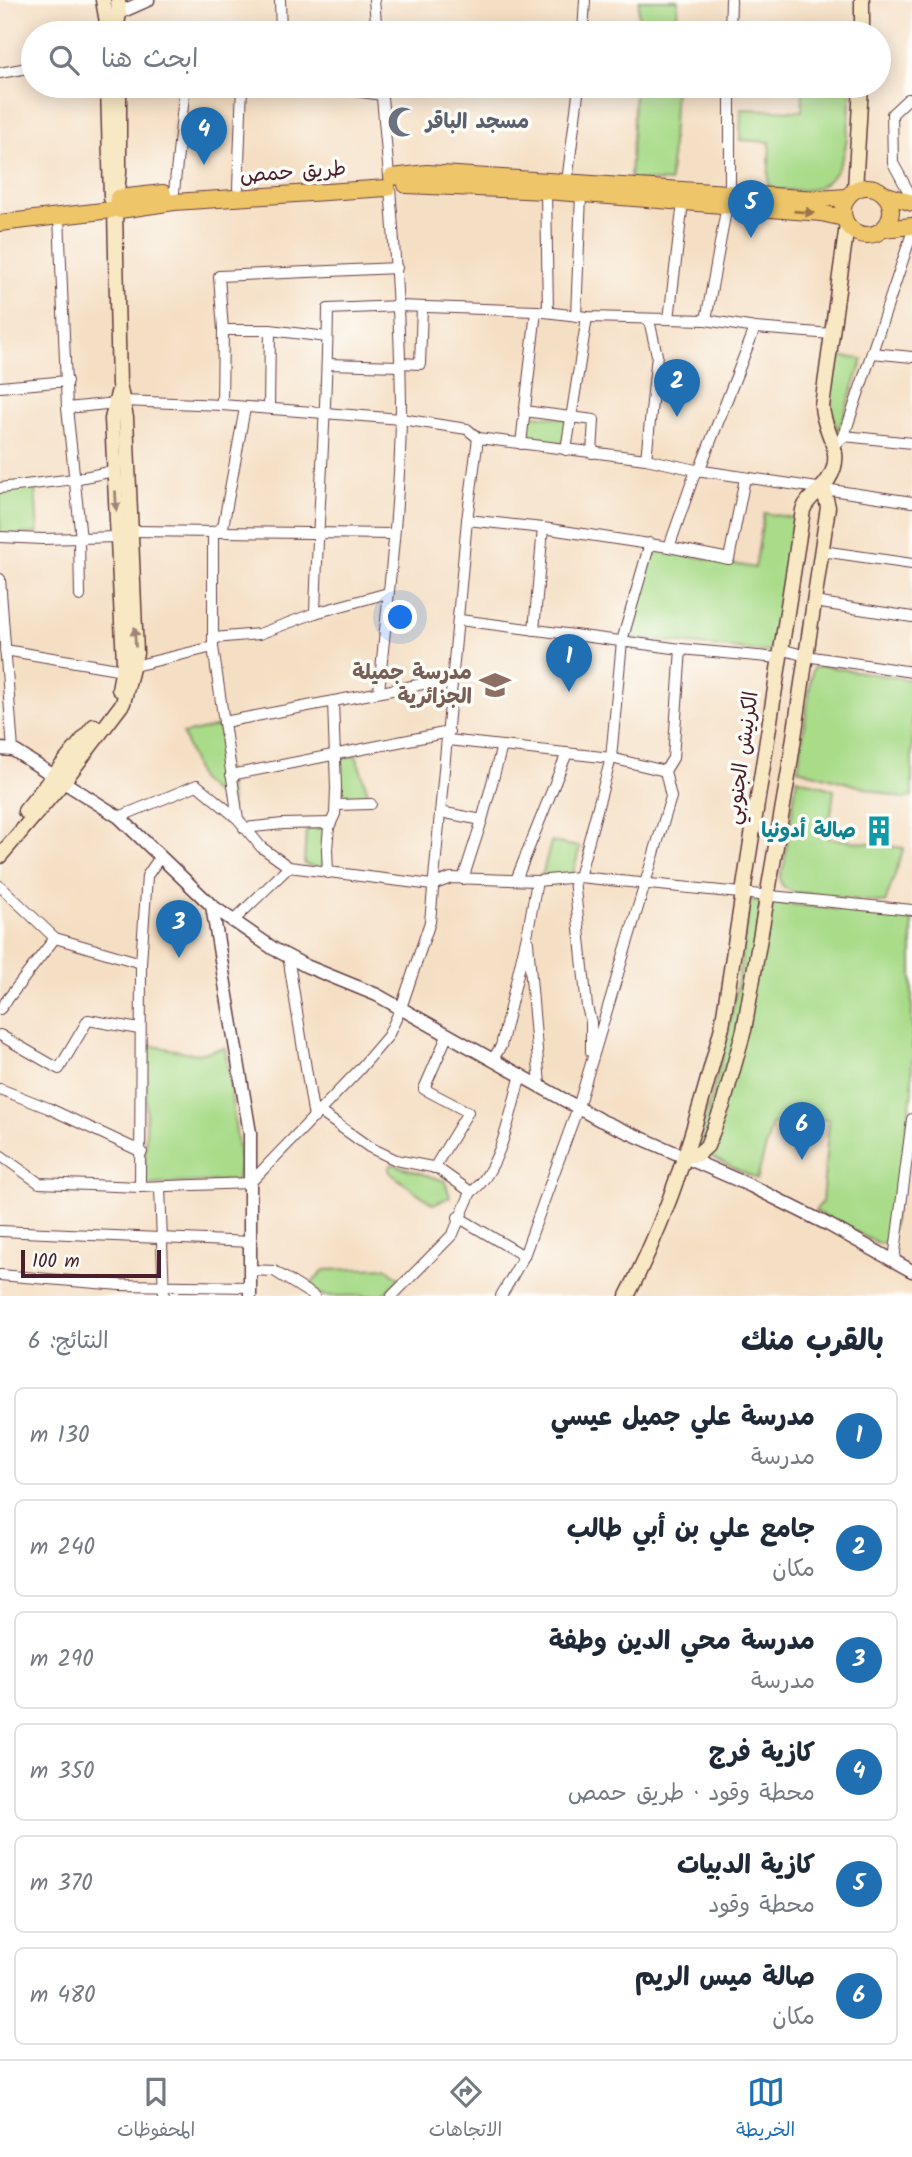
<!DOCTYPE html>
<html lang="ar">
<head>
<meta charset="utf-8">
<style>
	body { margin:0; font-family:Kalam,"Playpen Sans Arabic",sans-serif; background:#f6f6f7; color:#1f2937; direction:rtl }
	.scale { position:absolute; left:21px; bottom:18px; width:140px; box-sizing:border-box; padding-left:7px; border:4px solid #4a1f2b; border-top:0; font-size:19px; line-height:24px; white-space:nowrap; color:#4a1f2b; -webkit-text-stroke:5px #fdfcf7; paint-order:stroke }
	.you { position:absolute; left:401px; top:618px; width:24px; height:24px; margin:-18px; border:5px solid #fff; border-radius:50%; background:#1a73e8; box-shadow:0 0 0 10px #1a73e833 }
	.badge { display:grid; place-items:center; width:46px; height:46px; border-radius:50%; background:#1f6fb2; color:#fff; font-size:23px; font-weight:700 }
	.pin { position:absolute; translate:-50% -58px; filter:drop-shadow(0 2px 4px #0008) }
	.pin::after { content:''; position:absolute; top:37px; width:24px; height:21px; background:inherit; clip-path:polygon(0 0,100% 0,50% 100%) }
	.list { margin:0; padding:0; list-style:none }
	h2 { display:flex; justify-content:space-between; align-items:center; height:91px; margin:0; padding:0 28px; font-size:30px }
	h2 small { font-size:23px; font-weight:400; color:#747a83 }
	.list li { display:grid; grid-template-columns:46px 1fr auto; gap:21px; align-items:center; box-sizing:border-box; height:98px; margin:0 14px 14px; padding:0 14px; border:2px solid #e0e1e3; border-radius:10px }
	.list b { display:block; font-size:26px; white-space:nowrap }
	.list p { margin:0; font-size:23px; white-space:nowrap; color:#747a83 }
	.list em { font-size:23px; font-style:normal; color:#747a83 }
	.icon { flex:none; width:38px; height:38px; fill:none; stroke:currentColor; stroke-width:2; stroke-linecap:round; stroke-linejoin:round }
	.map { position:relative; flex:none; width:912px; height:1296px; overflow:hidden; direction:ltr }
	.search { position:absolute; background:#fff; box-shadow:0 4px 18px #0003; left:21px; right:21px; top:21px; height:77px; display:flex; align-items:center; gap:18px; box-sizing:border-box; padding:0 24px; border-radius:38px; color:#747a83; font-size:26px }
	.sheet { height:763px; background:#fff }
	nav { display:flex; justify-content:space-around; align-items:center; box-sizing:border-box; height:98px; border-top:2px solid #e0e1e3; background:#fff; font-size:19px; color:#747a83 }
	nav a { display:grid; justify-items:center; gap:4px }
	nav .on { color:#1f6fb2 }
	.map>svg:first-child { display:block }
</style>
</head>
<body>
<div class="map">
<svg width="912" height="1296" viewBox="0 0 912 1296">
	<rect width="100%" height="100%" fill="#fdfcf7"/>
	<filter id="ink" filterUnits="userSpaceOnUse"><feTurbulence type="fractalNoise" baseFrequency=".0143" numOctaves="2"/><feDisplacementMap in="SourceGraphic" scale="14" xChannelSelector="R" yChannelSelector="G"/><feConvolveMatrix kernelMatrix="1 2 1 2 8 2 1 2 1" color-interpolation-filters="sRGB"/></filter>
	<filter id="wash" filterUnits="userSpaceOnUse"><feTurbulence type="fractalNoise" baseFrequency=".00686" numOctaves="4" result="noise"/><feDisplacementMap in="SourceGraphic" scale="28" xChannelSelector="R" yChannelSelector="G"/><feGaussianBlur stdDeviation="1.57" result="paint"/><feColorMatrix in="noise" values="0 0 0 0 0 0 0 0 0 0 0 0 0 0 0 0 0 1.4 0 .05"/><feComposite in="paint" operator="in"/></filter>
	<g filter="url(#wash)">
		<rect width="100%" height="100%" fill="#f5dfc4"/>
		<!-- green -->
		<g fill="#a9db89" stroke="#7a7d5a" stroke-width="2">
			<path d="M639,0H678L676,33H638Z"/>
			<path d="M635,86H675L670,182L630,180Z"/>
			<path d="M803,86H851C848,119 853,176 813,189C800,193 782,189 768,188L770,142L740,140L741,109L802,111Z"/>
			<path d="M837,356L863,359L838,432C825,401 831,388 837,356Z"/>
			<path d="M527,414L567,419L564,444L524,439Z"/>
			<path d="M35,486L38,533L0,535V488Z"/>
			<path d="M764,513L794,518L775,643L771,650L764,652L627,637L655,549L755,568Z"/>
			<path d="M823,666L912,680V796L904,799L798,769L812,672L814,667Z"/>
			<path d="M219,726L232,809L199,779L183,734Z"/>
			<path d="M356,755L370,800H339L340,759Z"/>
			<path d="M797,778L834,790L828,838L904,848L885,903L793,892C777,886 778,878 784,865Z"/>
			<path d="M326,828L323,869L304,864L306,829Z"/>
			<path d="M551,842L580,847L572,876H542Z"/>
			<path d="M749,900L912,917V1092L892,1229L886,1244L877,1243L815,1211L822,1202L829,1119L772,1124L757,1179L695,1149C723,1065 740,988 749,900Z"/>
			<path d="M143,1041L153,1046L197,1054L225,1048L240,1163L237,1180L143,1185C147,1137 148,1089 143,1041Z"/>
			<path d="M392,1164L445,1181L450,1197L433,1204L390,1173L389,1167Z"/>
			<path d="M386,1268L400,1279L381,1296H323L309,1286L324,1270Z"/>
		</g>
	</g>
	<g filter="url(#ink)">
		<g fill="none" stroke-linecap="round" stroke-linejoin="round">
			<!-- minor casing -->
			<g stroke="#643c42" stroke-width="12">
				<g id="minor">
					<path d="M280,0L281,33"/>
					<path d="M374,0L377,33"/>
					<path d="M583,33L585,0"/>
					<path d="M730,33L731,0"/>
					<path d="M0,73L33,67"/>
					<path d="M322,86L382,95"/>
					<path d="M381,86L389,176"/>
					<path d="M730,86V193"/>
					<path d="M912,99H908L892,114L893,163L912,198"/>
					<path d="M567,182L579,86"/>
					<path d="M238,188L242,86"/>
					<path d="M546,191L548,312"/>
					<path d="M174,192L185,86"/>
					<path d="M59,216L67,408L81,539"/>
					<path d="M576,316L581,195"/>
					<path d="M669,319L683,202"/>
					<path d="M706,320L727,205"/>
					<path d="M223,330H270"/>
					<path d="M872,353L912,357"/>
					<path d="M400,363L420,364L422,307"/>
					<path d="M327,364L400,366"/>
					<path d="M0,387L67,381"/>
					<path d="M123,401L222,405L401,419L467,429L478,438L646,459L696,470L912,502"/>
					<path d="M222,405L223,330L219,276L397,268"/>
					<path d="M67,408L116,403"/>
					<path d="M269,408L270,330L327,337"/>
					<path d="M524,411L594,420L592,453"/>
					<path d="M844,436L912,443"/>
					<path d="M521,444L536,311"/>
					<path d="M835,445L844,436L912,233"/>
					<path d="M566,450L587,317"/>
					<path d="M646,459L657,355L649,320"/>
					<path d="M696,470L669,547L729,559L745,478"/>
					<path d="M699,471L755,328"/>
					<path d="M0,488L74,479L114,471"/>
					<path d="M467,520L543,528L669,547"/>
					<path d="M131,531L394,534"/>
					<path d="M0,537L42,539L118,537"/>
					<path d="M79,539L80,596"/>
					<path d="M822,551L912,564"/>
					<path d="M0,579L13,750"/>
					<path d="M814,602L912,617"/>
					<path d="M315,613C318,512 327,410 328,309L399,306L536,311L587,317L706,320L755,328L832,334"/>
					<path d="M460,620L681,649L779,658"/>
					<path d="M534,630L543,528"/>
					<path d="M214,638L259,634L315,613L388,593"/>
					<path d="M781,649L806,656L912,672"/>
					<path d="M5,650L123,670"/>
					<path d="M134,666L213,647"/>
					<path d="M379,692C387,601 400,508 401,417C401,340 396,264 390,188"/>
					<path d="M224,722L454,678"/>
					<path d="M448,740L611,758L665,771L671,797L578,1107L524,1256L501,1296"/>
					<path d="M665,771L673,758L681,649"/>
					<path d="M231,775L449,732"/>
					<path d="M336,805L371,804"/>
					<path d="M440,812L482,820L463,879"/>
					<path d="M119,817L197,785L238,819L261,847L289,867L432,885L451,878L537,881L579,877L912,910"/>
					<path d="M238,819L213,647V532L223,527L245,408"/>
					<path d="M482,820L502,746"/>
					<path d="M244,828L283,824L331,823"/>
					<path d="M328,873L327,849L329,827L335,814L336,788L333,701"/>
					<path d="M579,877L611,758L622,641L650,543"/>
					<path d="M574,879L587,1007L591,1022V1052"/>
					<path d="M516,880L567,753"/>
					<path d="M0,886L55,938L141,963"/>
					<path d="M232,922L289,867"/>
					<path d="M528,942L540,1085"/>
					<path d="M288,956L314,1118"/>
					<path d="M0,1009L55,938"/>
					<path d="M0,1035L59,1069L88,1020L139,1029"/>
					<path d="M493,1059L501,1046L528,931L537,881"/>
					<path d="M0,1089L48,1108L142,1152"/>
					<path d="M320,1112L369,1147L396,1160L437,1168L471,1192L453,1234L392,1296"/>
					<path d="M0,1155L39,1183L140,1187L250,1183L359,1070L388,1036L401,1008L430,922L467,520L478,438"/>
					<path d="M434,1168L468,1112L424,1089L448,1034"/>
					<path d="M140,1187L141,963L147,876L160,857"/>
					<path d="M160,1187L164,1296"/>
					<path d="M471,1192C500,1173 512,1107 521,1074"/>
					<path d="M458,1217L524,1256"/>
					<path d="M0,1231L251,1242"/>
					<path d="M894,1260L912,1119"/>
					<path d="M250,1270L274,1271L314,1296"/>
					<path d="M0,1275L120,1285L250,1287"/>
				</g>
			</g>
			<!-- tertiary casing -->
			<g stroke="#643c42" stroke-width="15">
				<g id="tertiary">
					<path d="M112,16L148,0"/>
					<path d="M0,749L13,750L119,817L212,906L250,1133V1296"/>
					<path d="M212,906L274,949L306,966L377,995L600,1120L751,1186L829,1225L912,1271"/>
				</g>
			</g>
			<!-- secondary casing -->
			<g stroke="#643c42" stroke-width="17">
				<g id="secondary">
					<path d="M103,0L108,28L113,33"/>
					<path d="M115,33L119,14L118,0"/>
					<path d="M862,33V0"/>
					<path d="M108,86L111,198"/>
					<path d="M855,189L861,86"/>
					<path d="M117,192L119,173V86"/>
					<path d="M118,393L112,419L124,662L119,689"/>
					<path d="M25,811L94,726"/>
					<path d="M0,856L63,782L123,703L136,653L126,418L119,384L115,212"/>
					<path d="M684,1156L698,1154L707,1146L723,1105L744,1030L789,771L814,602L828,507L823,487"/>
					<path d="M627,1296C671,1211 698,1119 722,1027L803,510C808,496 821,492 828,480C847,451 823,434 822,406L847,225"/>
				</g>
			</g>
			<!-- primary casing -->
			<g stroke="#643c42" stroke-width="18">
				<g id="primary">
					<path d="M392,177L427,173L817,199L846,197"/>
					<path d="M406,185L546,191L821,213L844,218"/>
					<circle cx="867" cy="211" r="24"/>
					<path d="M884,194L912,203"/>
					<path d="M118,198L163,193"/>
					<path d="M120,210L174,202L387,188"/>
					<path d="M0,223L111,210"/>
					<path d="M883,229L912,226"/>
				</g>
			</g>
			<!-- minor -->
			<use href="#minor" stroke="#fff" stroke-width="10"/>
			<!-- tertiary -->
			<use href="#tertiary" stroke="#fff" stroke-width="12"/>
			<!-- secondary -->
			<use href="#secondary" stroke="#f8e8c3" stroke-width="14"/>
			<!-- primary -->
			<use href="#primary" stroke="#eec569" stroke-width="16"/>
		</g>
		<!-- one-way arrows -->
		<defs><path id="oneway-solid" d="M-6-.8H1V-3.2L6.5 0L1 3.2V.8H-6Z" transform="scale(1.75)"/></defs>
		<use fill="#9c724a" href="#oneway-solid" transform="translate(804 212) rotate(5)"/>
		<g fill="#a18477">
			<use href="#oneway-solid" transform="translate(116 501) rotate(87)"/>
			<use href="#oneway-solid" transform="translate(135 637) rotate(-93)"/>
		</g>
	</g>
	<!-- icons -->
	<defs>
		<g id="mosque-bare" transform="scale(2.415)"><path d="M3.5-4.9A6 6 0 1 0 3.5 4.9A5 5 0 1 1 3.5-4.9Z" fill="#6b7280" stroke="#fdfcf7" stroke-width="2.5" paint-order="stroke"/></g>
		<g id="school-bare" transform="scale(2.415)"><path d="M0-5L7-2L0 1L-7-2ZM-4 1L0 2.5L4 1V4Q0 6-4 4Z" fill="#8d6e63" stroke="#fdfcf7" stroke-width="2.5" paint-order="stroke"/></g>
		<g id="building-bare" transform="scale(2.415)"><path d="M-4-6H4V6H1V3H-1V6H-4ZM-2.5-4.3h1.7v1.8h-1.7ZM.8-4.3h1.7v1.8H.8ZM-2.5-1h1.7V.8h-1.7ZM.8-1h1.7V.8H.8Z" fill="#0f9aa8" stroke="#fdfcf7" stroke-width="2.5" paint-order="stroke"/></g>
	</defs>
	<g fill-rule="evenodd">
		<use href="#mosque-bare" x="403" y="122"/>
		<use href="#school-bare" x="495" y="685"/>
		<use href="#building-bare" x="879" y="831"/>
	</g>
	<g text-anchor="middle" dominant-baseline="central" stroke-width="7" stroke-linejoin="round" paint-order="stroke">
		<!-- worship labels -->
		<g font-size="21" font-weight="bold" fill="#5b616d" stroke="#fdfcf7" text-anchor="start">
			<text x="426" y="122">مسجد الباقر</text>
		</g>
		<!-- street labels -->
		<g font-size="21" fill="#4a1f2b" stroke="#fdfcf7">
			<text transform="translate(293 173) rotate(-4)">طريق حمص</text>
			<text transform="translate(743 758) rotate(-82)">الكرنيش الجنوبي</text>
		</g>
		<!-- education labels -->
		<g font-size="21" font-weight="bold" fill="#785e54" stroke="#fdfcf7" text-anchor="end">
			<text x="472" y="673">مدرسة جميلة<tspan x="472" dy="24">الجزائرية</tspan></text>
		</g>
		<!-- culture labels -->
		<g font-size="21" font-weight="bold" fill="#0d838f" stroke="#fdfcf7" text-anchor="end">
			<text x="856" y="831">صالة أدونيا</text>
		</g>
	</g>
</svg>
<div class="scale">100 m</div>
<div class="you"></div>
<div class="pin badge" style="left:569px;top:692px">1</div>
<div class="pin badge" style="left:677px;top:417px">2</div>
<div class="pin badge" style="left:179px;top:958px">3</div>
<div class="pin badge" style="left:204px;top:165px">4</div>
<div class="pin badge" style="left:751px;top:238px">5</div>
<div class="pin badge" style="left:802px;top:1160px">6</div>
<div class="search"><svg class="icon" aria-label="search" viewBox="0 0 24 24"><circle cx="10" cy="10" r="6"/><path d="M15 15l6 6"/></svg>ابحث هنا</div>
</div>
<section class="sheet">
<h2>بالقرب منك<small>النتائج: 6</small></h2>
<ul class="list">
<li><span class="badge">1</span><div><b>مدرسة علي جميل عيسي</b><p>مدرسة</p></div><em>130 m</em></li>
<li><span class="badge">2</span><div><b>جامع علي بن أبي طالب</b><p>مكان</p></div><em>240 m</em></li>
<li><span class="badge">3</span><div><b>مدرسة محي الدين وطفة</b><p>مدرسة</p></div><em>290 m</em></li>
<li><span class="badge">4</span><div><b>كازية فرج</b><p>محطة وقود · طريق حمص</p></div><em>350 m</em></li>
<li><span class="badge">5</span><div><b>كازية الدبيات</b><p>محطة وقود</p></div><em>370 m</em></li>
<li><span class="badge">6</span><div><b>صالة ميس الريم</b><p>مكان</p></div><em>480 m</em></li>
</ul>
</section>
<nav>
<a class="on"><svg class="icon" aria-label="map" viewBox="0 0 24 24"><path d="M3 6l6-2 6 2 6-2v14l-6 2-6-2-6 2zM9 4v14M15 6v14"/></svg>الخريطة</a>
<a><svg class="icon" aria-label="directions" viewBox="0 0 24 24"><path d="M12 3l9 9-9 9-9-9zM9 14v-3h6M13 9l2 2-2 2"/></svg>الاتجاهات</a>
<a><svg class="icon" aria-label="saved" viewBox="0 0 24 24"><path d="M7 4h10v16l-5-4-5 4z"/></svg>المحفوظات</a>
</nav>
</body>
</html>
